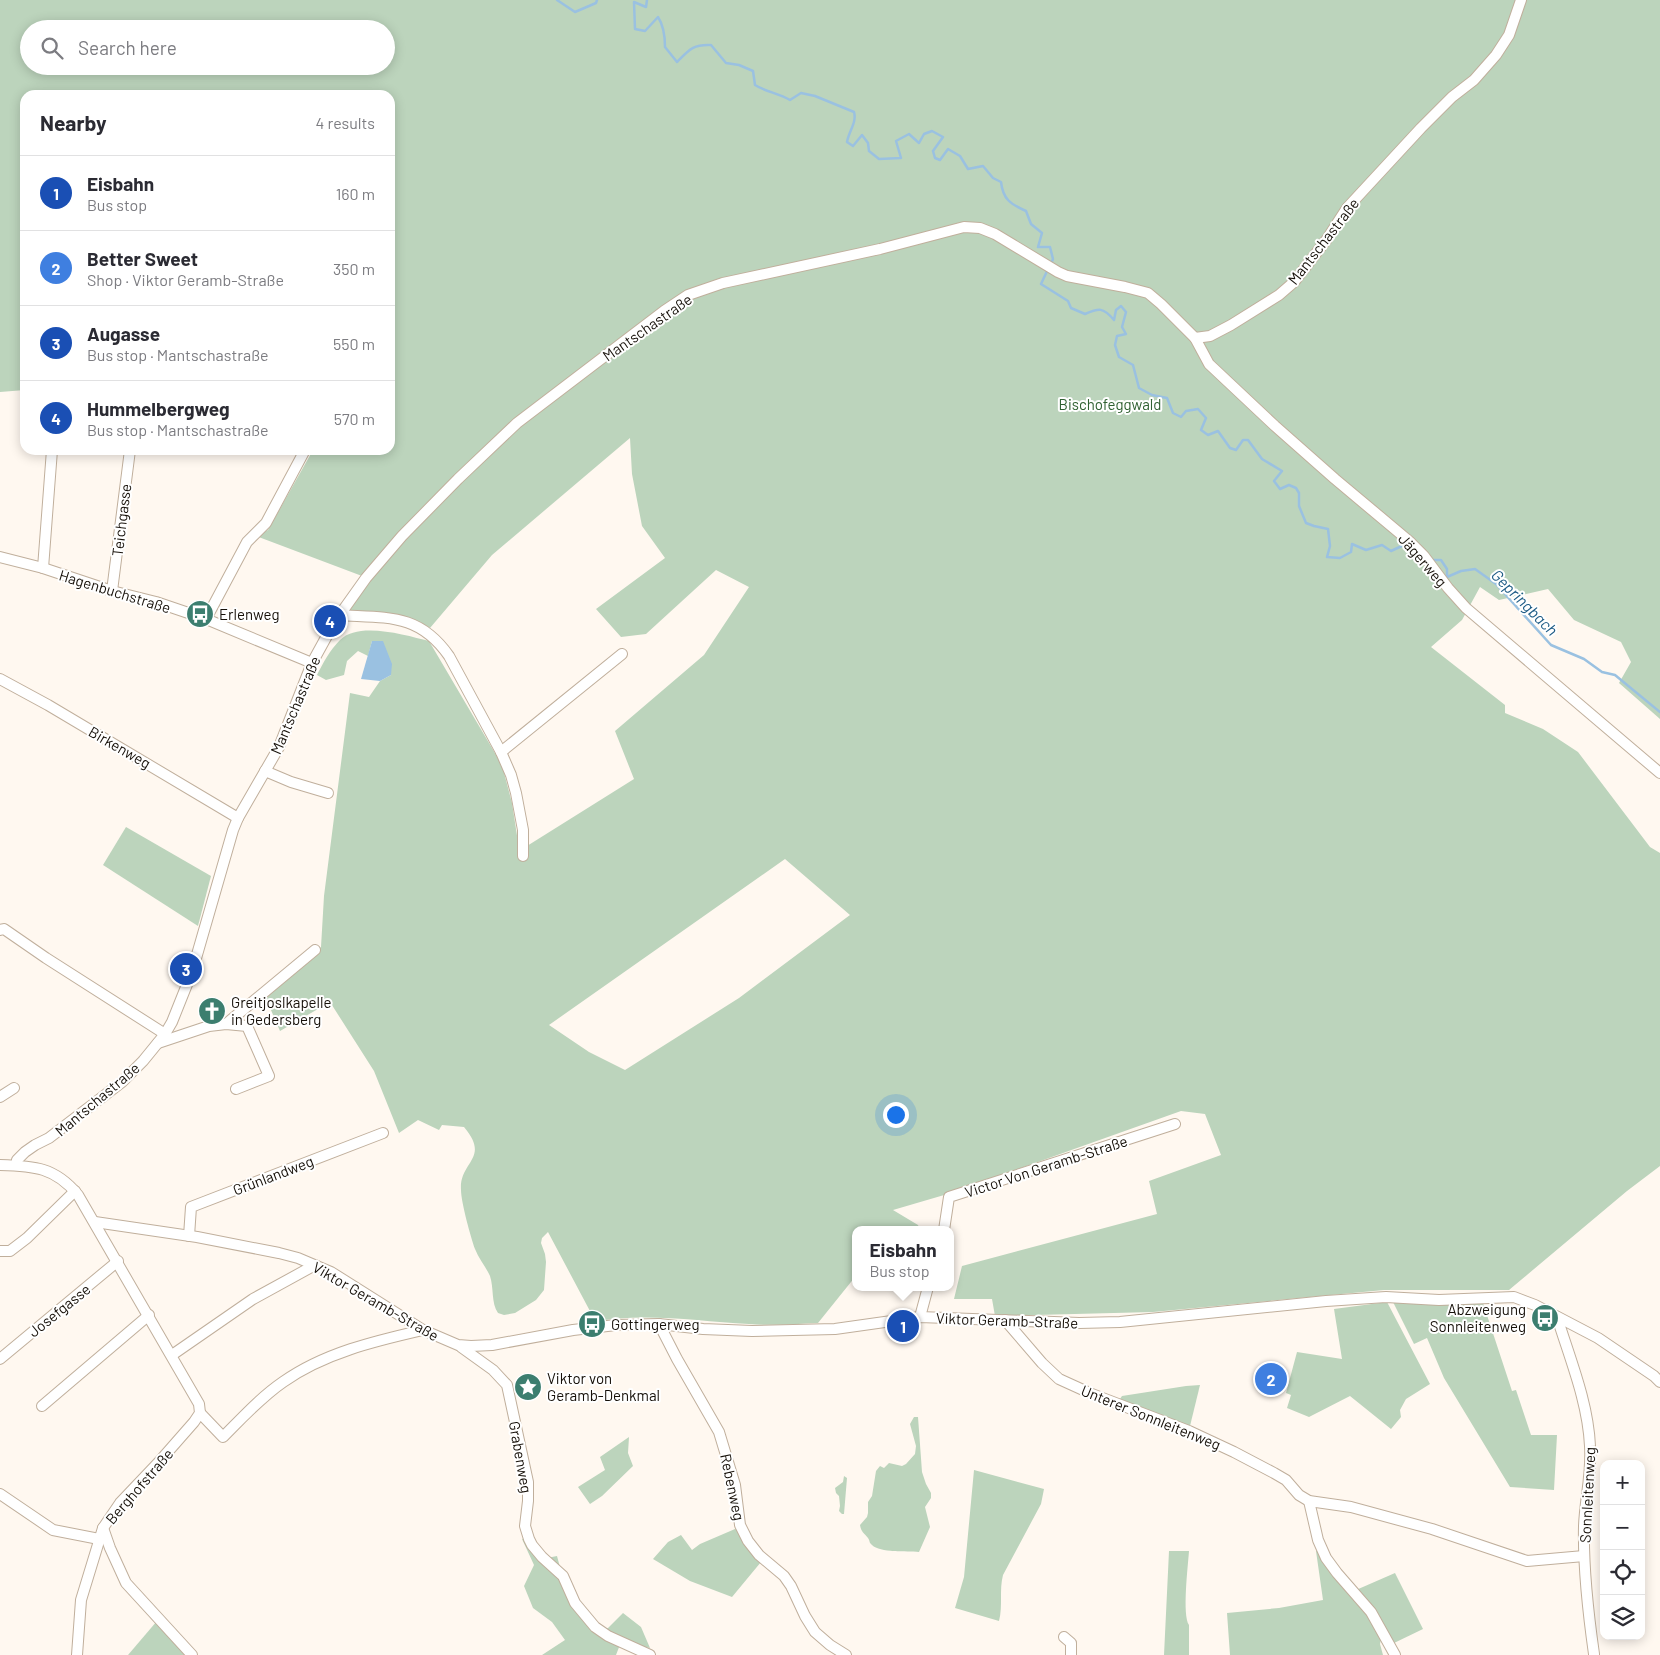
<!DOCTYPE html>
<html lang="en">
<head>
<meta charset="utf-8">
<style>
	body { margin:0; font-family:Barlow,sans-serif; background:#f2f2f3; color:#2b2b33 }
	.controls { position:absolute; right:15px; bottom:15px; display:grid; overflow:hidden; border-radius:10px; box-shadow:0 2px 12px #0003 }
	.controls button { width:45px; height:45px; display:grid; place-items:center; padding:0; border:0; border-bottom:1px solid #e1e1e2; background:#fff; color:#2b2b33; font:25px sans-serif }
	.you { position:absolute; left:895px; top:1114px; width:18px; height:18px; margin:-12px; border:4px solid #fff; border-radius:50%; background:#1a73e8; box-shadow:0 0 0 8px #1a73e833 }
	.badge { display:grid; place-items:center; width:32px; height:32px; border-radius:50%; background:#7c3aed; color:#fff; font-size:16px; font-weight:700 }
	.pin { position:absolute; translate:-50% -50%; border:2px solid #fff; box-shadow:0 1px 5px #0006 }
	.popup { position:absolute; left:852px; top:1226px; width:102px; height:65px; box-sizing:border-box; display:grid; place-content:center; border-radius:10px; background:#fff; filter:drop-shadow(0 1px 4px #0005); font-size:16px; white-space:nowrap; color:#7c7c81 }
	.popup b { font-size:19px; color:#2b2b33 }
	.popup::after { content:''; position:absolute; left:50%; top:100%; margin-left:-10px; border:10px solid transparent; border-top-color:#fff }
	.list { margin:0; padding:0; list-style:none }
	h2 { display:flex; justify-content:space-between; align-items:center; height:65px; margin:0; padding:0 20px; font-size:21px }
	h2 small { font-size:16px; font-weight:400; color:#7c7c81 }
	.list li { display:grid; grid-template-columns:32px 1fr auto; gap:15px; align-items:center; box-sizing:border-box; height:75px; padding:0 20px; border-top:1px solid #e1e1e2 }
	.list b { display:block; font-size:19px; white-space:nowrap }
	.list p { margin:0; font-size:16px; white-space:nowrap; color:#7c7c81 }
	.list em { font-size:16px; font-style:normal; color:#7c7c81 }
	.icon { flex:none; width:28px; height:28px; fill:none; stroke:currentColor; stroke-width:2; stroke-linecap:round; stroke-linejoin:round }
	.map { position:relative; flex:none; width:1660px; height:1655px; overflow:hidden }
	.search { position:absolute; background:#fff; box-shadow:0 2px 12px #0003; left:20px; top:20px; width:375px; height:55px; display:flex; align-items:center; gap:12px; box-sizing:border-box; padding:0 18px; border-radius:28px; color:#7c7c81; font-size:19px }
	.panel { position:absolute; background:#fff; box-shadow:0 2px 12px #0003; left:20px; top:90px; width:375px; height:365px; border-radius:15px }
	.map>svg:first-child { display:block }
</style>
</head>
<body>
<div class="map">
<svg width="1660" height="1655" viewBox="0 0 1660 1655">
	<rect width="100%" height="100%" fill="#fff8f0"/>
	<!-- green -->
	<g fill="#bcd4bc" fill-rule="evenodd">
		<path d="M0,0H1660V719L1619,683L1631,662L1621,642L1574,620L1548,589L1499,600L1480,587L1462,620L1431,647L1505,705V713L1543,729L1578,752L1650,847L1660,853V1166L1627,1191L1509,1290H1384L1153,1312L995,1316L992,1299H954L962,1266L1157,1214L1149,1181L1221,1155L1205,1114L1181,1111L951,1193L893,1210L918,1225L920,1230H856L855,1277L818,1323C795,1324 772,1326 749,1324C697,1321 643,1312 592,1322L591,1313L548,1232L542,1238L541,1243L545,1254L546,1262L544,1290L536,1300L515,1313L504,1315L498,1313C491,1303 494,1288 490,1276C486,1267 479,1259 475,1249C471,1238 461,1202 461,1190C459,1161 491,1159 464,1127L442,1125L439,1130L418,1120L399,1133L374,1071L330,1002L280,1031L265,996L321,947L324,896L350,693L369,697L380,681L391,675L372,641L368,656L358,651L347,661L344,675L326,680L317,675C323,663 330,650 340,640C358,621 406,635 429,641L502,765L512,803L520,855L527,846L634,779L615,731L704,655L749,587L716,570L646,634L621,637L596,609L665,558L642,526L632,474L630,438L492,555L430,628L419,623L352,614L349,610L353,601L377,571L420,523L507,438L541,410L649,327L643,321L565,382L362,576L256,536L268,530L313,450H390V95H25V390L0,392ZM29,29H386V66H29ZM785,859L850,915L739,998L625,1070L589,1052L549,1025Z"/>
		<path d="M126,827L211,876L198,926L103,865Z"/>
		<path d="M1387,1302L1430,1384L1406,1399L1400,1410L1401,1417L1391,1429L1350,1396L1309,1417L1287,1408L1291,1395L1286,1393L1297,1352L1342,1359L1334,1309Z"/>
		<path d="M1393,1302L1439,1305L1483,1303L1512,1391L1516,1390L1531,1435H1557L1554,1490L1510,1487L1444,1378L1427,1338L1414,1344Z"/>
		<path d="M1200,1385L1190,1426L1120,1399L1122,1396L1186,1386Z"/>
		<path d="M914,1417H918L922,1472L926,1484L931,1493V1498L925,1507L930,1527L919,1552C907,1551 880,1553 872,1545C868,1541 871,1543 868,1538C864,1533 861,1532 860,1525L867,1517L868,1513V1502L872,1496L876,1471L880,1466L884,1468L889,1463L902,1466L906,1464L915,1454L916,1446L910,1424Z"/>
		<path d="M629,1437L628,1453L633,1466L602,1496L590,1504L578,1487L605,1470L600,1457Z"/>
		<path d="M974,1470L1044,1489L1041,1504L1003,1575C999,1590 1003,1605 999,1621L955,1608L964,1577Z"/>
		<path d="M844,1476L847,1478L844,1514H842L839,1511L840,1506L839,1496L836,1493L835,1488L843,1482Z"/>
		<path d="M735,1529L738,1530L761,1562L732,1597L690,1581L653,1559L668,1542L681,1535L692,1550L700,1544Z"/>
		<path d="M525,1538L542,1559L557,1556L569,1601L594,1633L608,1628L623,1613L641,1627L650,1648L621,1642L616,1655H542L565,1640L552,1622L533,1608L524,1586L534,1565L522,1539Z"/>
		<path d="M1169,1551H1189C1188,1566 1182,1615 1189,1625V1655H1164Z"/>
		<path d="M1316,1551H1320L1366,1609L1381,1639L1380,1644L1383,1655H1230L1227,1613L1279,1608L1323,1600Z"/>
		<path d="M1395,1573L1423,1629L1392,1644L1356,1590Z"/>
		<path d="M157,1621L186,1655H128Z"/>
	</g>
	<!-- water -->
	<path fill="#9ac1e1" d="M372,641H383L392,664L391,675L380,681L361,679Z"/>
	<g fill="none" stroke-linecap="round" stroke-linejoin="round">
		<!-- stream -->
		<g stroke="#9ac1e1" stroke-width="2.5">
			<path d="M557,0L575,12L596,3L597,0"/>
			<path d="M647,0L646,7L634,2L635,29L645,31L658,17C664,26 665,36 665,47L677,62C689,50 693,44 711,45L726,63L739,65L753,71L755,85C766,92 778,93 790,100L801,93L815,96L854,112C857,122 849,131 847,142L853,146L862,135L868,143L869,151L879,159L901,158L896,141L909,134L919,143L924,134L932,131L943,137L933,151L935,158L940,160L948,149L960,156L968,169L983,166L993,178L1001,182C1003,199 1010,204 1026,211L1031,224L1042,233L1038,247H1050L1053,259L1051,264"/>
			<path d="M1048,269L1041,284L1068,301L1071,308L1085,314C1099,308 1103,307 1114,320L1116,310L1121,306L1126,312L1122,327L1126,334L1117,336L1115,345L1119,357L1133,365L1139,388L1152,395L1167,398L1173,413L1181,417L1186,411L1198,409L1206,418L1201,430L1208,435L1218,431L1230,448L1236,450L1243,440H1248L1262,459L1282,471L1274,481L1280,489L1289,485L1296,488L1299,493V506L1306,523L1314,526L1328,529L1330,546L1327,557L1340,558L1351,552L1352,544L1366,550L1382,545L1391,551L1404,545L1419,558"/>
			<path d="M1431,560H1441L1447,569V577L1461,571L1475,569L1496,584L1551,645L1584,659L1602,672L1615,675L1660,712"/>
		</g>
		<!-- minor casing -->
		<g stroke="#c0af9c" stroke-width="12">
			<g id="minor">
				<path d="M1195,338L1210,336L1231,325L1279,295L1294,282L1327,239L1347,208L1421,128L1452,97L1474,80L1496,55L1509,35L1521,0"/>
				<path d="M0,557L43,568L112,591L156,602L206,619L312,663"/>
				<path d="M43,568L52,450"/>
				<path d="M112,591L130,450"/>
				<path d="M339,615C387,618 419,613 449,656L501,752L511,775L516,793L523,830V856"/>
				<path d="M206,619L247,542L266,523L305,450"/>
				<path d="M0,679L48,705L238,818"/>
				<path d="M501,752L622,654"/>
				<path d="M265,771L291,782L328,793"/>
				<path d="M0,930L4,929L46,958L165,1034"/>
				<path d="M226,1024L315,950"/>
				<path d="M158,1043L209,1026L226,1024L247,1026L269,1076L236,1089"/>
				<path d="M0,1097L14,1088"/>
				<path d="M0,1165C34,1166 55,1167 78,1195L199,1404L200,1413L194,1422L158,1463L120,1503L103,1528L81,1600L77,1655"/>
				<path d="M16,1165L17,1160L25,1152L35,1145L49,1138L122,1082L143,1061L165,1034L172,1022L192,972L233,830L238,818L279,747L312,663L334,623L366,578L402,536L458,479L517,423L664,311L688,295L723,283L880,249L964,227L980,228L995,234L1058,272L1067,276L1125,287L1148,293L1161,304L1195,338L1209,364L1275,426L1335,479L1409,541L1424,556L1448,588L1466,608L1660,773"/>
				<path d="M95,1222L197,1237L279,1253L298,1258L331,1272L423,1330L458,1345L471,1346L492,1345L573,1330L616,1325L659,1324L703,1329L752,1331L835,1329L920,1317L1079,1323L1120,1322L1326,1301L1386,1297L1439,1300L1514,1297L1535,1305L1598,1338L1654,1376L1660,1382"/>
				<path d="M944,1230L949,1197L1175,1124"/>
				<path d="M189,1236L191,1207L383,1133"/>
				<path d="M0,1251H10L27,1238L75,1191"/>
				<path d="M920,1317L928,1287"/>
				<path d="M1557,1317C1570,1359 1588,1402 1590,1446C1592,1473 1585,1499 1584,1526C1583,1569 1588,1612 1594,1654"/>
				<path d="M1005,1320L1042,1363L1059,1379L1092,1394L1189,1431L1234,1452L1274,1473L1286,1480L1299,1495L1309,1501L1351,1507L1432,1529L1527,1561L1584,1556"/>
				<path d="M659,1324L677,1359L719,1432L735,1485L740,1525L748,1541L759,1555L784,1576L791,1586L805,1616L815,1632L830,1645L846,1655"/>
				<path d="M461,1347L493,1370L507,1385L528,1482V1501L525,1526L529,1539L532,1545L542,1557L563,1576L575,1603L595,1627L608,1636L650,1655"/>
				<path d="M172,1355L253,1299L315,1265"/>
				<path d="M0,1359L118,1261"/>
				<path d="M42,1406L149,1315"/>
				<path d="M200,1413L223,1437C242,1418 261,1397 283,1382C324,1353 375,1341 423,1330"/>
				<path d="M0,1494L53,1530L99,1539"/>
				<path d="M1309,1501L1318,1540L1326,1558L1337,1573L1371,1612L1395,1655"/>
				<path d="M103,1528L110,1548L126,1583L192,1655"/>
				<path d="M1064,1637L1071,1643V1655"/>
			</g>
		</g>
		<!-- minor -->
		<use href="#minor" stroke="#fff" stroke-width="10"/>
	</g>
	<!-- icons -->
	<defs>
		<g id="bus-disc" transform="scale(1.4375)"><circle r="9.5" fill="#3c7e6f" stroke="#fff"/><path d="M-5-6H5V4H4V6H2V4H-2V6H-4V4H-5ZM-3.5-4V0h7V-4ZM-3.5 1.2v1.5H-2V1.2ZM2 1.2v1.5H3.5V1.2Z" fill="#fff"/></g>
		<g id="church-disc" transform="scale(1.4375)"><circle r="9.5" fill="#3c7e6f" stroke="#fff"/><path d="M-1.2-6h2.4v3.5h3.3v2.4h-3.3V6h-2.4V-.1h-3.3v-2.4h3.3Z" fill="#fff"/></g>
		<g id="sight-disc" transform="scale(1.4375)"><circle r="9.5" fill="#3c7e6f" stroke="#fff"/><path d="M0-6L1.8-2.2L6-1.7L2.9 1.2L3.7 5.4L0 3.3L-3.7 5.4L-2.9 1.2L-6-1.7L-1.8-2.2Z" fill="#fff"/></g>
	</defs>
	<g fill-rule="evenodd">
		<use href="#bus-disc" x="200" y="614"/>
		<use href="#church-disc" x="212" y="1011"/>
		<use href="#bus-disc" x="1545" y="1318"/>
		<use href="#bus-disc" x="592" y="1324"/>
		<use href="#sight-disc" x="528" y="1387"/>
	</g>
	<g text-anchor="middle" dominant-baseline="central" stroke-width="4" stroke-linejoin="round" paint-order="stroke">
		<!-- street labels -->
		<g font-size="15" fill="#161009" stroke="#fff">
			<text transform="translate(1323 241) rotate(-52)">Mantschastraße</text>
			<text transform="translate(647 327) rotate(-35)">Mantschastraße</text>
			<text transform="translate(121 520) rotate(-83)">Teichgasse</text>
			<text transform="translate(1423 560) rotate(49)">Jägerweg</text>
			<text transform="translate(115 591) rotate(17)">Hagenbuchstraße</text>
			<text transform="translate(295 705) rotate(-67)">Mantschastraße</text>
			<text transform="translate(120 747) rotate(30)">Birkenweg</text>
			<text transform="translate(97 1099) rotate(-40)">Mantschastraße</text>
			<text transform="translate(1046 1166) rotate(-18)">Victor Von Geramb-Straße</text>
			<text transform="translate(273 1175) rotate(-21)">Grünlandweg</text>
			<text transform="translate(376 1301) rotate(30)">Viktor Geramb-Straße</text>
			<text transform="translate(59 1310) rotate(-39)">Josefgasse</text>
			<text transform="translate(1007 1320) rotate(2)">Viktor Geramb-Straße</text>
			<text transform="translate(1151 1417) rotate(22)">Unterer Sonnleitenweg</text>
			<text transform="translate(521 1457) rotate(80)">Grabenweg</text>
			<text transform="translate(139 1486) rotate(-49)">Berghofstraße</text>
			<text transform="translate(733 1487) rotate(78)">Rebenweg</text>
			<text transform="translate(1587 1495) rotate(-87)">Sonnleitenweg</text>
		</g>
		<!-- park labels -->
		<g font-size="15" fill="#2f6031" stroke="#fff">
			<text x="1110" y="404">Bischofeggwald</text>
		</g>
		<!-- poi labels -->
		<g font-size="15" fill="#161009" stroke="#fff" text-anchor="start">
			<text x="219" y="614">Erlenweg</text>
			<text x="231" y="1002">Greitjoslkapelle<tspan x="231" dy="17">in Gedersberg</tspan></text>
			<text x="1526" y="1309" text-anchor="end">Abzweigung<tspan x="1526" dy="17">Sonnleitenweg</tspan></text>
			<text x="611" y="1324">Gottingerweg</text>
			<text x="547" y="1378">Viktor von<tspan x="547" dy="17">Geramb-Denkmal</tspan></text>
		</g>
		<!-- water labels -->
		<g font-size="16" font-style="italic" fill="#1e5c86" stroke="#fff">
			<text transform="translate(1525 602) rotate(45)">Gepringbach</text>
		</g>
	</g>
</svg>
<div class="controls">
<button>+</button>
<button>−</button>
<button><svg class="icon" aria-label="locate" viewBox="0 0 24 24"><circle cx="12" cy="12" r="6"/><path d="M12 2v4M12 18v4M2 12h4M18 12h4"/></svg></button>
<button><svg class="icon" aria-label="layers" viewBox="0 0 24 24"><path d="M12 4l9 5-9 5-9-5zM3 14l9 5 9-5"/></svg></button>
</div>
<div class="you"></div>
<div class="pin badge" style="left:903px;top:1326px;background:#1a4fb4">1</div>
<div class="popup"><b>Eisbahn</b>Bus stop</div>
<div class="pin badge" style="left:1271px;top:1379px;background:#3f7fe0">2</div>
<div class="pin badge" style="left:186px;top:969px;background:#1a4fb4">3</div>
<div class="pin badge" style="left:330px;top:621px;background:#1a4fb4">4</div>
<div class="search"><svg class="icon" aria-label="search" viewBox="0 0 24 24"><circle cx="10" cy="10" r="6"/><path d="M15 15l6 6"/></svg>Search here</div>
<section class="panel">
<h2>Nearby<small>4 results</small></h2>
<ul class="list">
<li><span class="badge" style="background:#1a4fb4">1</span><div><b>Eisbahn</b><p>Bus stop</p></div><em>160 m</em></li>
<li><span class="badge" style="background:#3f7fe0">2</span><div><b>Better Sweet</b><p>Shop · Viktor Geramb-Straße</p></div><em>350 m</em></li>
<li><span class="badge" style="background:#1a4fb4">3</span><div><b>Augasse</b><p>Bus stop · Mantschastraße</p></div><em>550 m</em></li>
<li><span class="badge" style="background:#1a4fb4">4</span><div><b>Hummelbergweg</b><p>Bus stop · Mantschastraße</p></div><em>570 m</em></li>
</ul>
</section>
</div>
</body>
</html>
